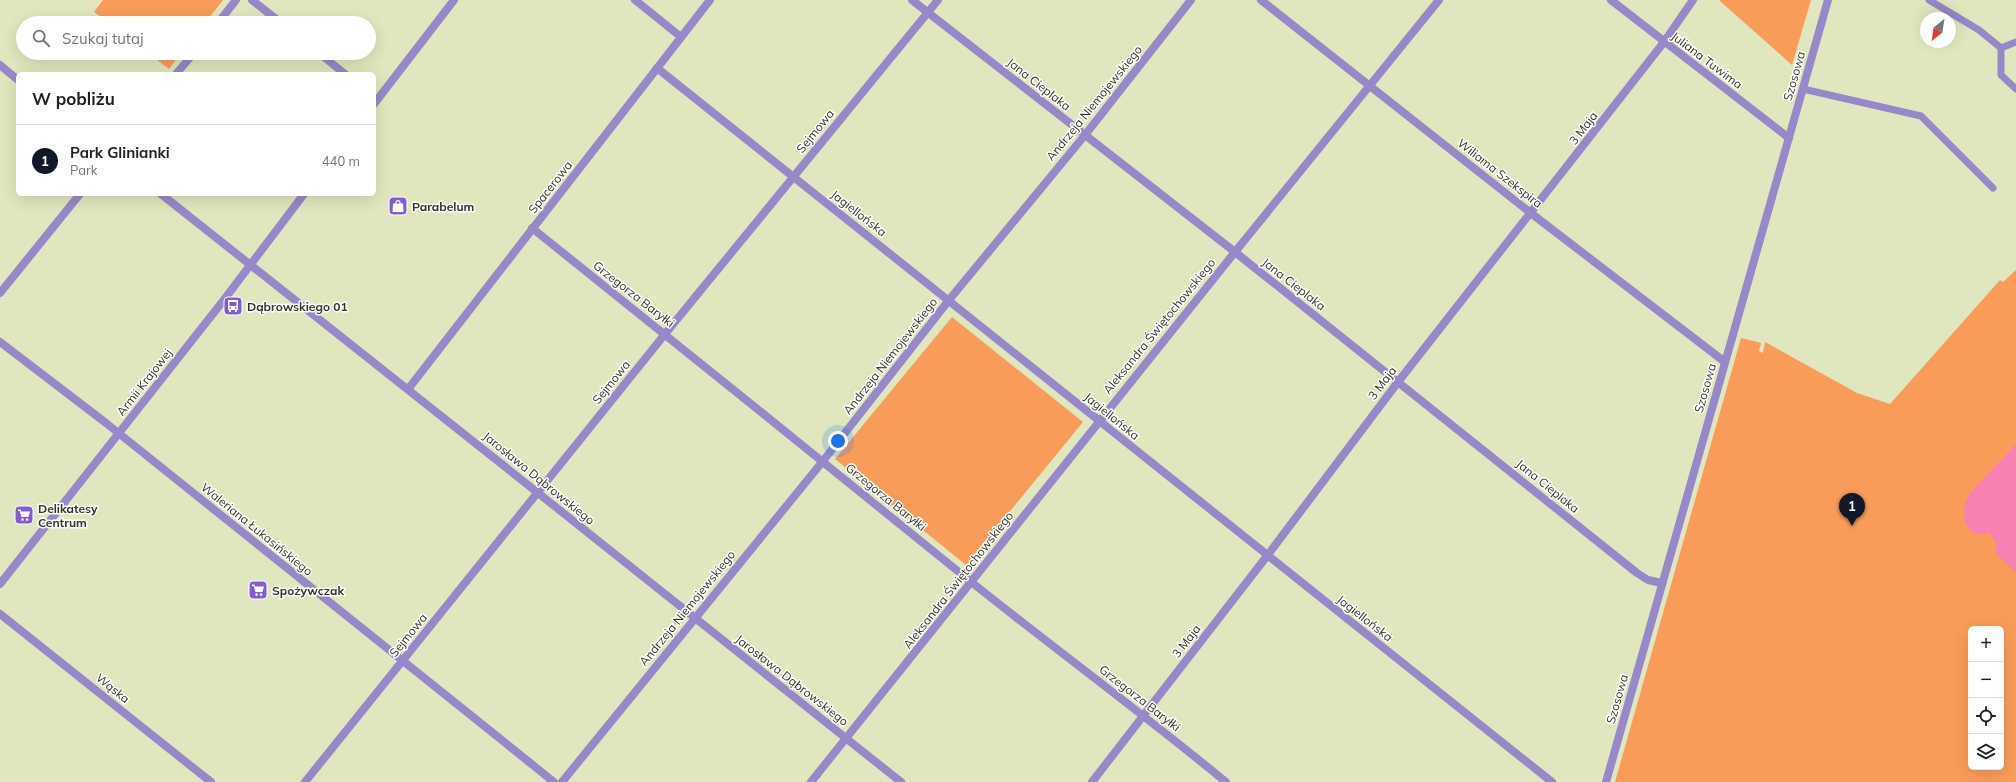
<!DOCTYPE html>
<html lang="pl">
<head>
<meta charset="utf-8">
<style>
	body { margin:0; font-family:Mulish,sans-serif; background:#f6f6f6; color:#222 }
	.controls { position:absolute; right:12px; bottom:12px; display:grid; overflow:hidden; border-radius:6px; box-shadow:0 4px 16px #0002 }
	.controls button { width:36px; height:36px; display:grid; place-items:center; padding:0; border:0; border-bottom:1px solid #e0e0e0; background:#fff; color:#222; font:20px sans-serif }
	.compass { position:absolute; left:1920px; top:12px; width:36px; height:36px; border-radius:50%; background:#fff; box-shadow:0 4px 16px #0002; rotate:210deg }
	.you { position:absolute; left:838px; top:441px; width:14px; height:14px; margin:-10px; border:3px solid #fff; border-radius:50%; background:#1a73e8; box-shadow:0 0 0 6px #1a73e833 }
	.badge { display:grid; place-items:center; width:26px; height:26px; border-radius:50%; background:#111827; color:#fff; font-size:13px; font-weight:700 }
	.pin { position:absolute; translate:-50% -33px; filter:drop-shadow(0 1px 2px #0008) }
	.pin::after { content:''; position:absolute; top:21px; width:14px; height:12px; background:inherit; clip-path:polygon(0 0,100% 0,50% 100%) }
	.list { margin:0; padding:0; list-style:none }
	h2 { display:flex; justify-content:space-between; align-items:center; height:52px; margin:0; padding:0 16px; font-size:17px }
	h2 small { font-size:13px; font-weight:400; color:#767676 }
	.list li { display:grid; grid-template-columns:26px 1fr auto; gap:12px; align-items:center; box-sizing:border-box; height:72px; padding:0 16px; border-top:1px solid #e0e0e0 }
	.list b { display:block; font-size:15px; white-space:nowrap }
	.list p { margin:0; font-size:13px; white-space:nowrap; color:#767676 }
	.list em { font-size:13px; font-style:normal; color:#767676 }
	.icon { flex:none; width:22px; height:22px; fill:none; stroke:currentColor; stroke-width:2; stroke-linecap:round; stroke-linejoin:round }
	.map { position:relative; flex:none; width:2016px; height:782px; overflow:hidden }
	.search { position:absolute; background:#fff; box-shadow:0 4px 16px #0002; left:16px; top:16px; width:360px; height:44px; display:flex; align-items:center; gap:10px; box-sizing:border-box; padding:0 14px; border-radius:22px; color:#767676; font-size:15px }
	.panel { position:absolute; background:#fff; box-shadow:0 4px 16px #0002; left:16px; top:72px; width:360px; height:124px; border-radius:6px }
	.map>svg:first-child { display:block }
</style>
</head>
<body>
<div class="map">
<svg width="2016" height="782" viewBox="0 0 2016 782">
	<rect width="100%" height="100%" fill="#e0e6bd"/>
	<!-- green -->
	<g fill="#f99c5a" fill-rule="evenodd">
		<path d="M103,0H223L205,23H109L94,12Z"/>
		<path d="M1719,0H1811L1792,65L1721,2Z"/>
		<path d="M148,53H181L169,69Z"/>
		<path d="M2016,270V782H1615L1741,338L1761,343L1759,351L1763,353L1765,342L1857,393L1890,404L2000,280L2003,282ZM1971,629H2001V767H1971Z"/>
		<path d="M952,317L1083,422L966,565L835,459Z"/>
	</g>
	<!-- water -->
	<path fill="#f880b3" d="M2016,444V572L1996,554L1995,550L1997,544L1989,532C1975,539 1962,527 1964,512C1964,504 1967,498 1972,491Z"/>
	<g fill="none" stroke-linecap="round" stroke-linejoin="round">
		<!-- service -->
		<g stroke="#9788c9" stroke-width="7">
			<path d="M1929,0L1979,30L2001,48V75L2016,89"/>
			<path d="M2001,48L2016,42"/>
			<path d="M1803,89L1921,116L1993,188"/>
		</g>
		<!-- minor -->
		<g stroke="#9788c9" stroke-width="8">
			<path d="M252,0L281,23"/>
			<path d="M635,0L681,37"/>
			<path d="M912,0L1235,252L1637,573L1648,580L1662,583"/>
			<path d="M1261,0L1532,214L1725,362"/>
			<path d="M1611,0L1789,138"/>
			<path d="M218,23L236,0"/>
			<path d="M319,53L345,74"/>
			<path d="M0,65L18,80"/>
			<path d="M657,68L1552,782"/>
			<path d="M176,74L194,53"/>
			<path d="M374,104L454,0"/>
			<path d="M161,194C408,389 655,586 901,782"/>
			<path d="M532,228C679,345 824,463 970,581C1055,649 1142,713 1226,782"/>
			<path d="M0,293L80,194"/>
			<path d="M0,342L106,423L554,782"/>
			<path d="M409,388L710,0"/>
			<path d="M0,584L223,301L304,194"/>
			<path d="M0,614L211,782"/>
			<path d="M305,782L665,334L938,0"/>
			<path d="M562,782L823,461L949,300L1085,135L1191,0"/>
			<path d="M811,782L1235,252L1439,0"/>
			<path d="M1092,782L1267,556L1398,382L1664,42L1693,0"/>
		</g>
		<!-- tertiary -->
		<path stroke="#9788c9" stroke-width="8" d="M1606,782L1828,0"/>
	</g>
	<!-- icons -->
	<defs>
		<g id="shop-square" transform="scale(1)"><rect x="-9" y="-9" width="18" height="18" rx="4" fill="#825bd5" stroke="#fff"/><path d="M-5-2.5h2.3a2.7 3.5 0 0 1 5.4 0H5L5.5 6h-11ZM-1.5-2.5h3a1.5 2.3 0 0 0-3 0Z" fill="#fff"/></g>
		<g id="bus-square" transform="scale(1)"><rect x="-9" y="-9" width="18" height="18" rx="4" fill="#825bd5" stroke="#fff"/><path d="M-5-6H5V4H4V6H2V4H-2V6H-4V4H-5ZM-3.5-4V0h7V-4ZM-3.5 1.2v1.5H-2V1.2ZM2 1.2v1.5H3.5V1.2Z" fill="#fff"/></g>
		<g id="supermarket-square" transform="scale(1)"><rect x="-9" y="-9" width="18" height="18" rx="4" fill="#825bd5" stroke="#fff"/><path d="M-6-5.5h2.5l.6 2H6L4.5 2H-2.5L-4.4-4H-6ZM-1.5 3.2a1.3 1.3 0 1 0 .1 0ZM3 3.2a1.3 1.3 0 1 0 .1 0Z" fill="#fff"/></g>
	</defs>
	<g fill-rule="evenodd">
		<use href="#shop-square" x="398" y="206"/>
		<use href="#bus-square" x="233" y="306"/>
		<use href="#supermarket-square" x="24" y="515"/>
		<use href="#supermarket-square" x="258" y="590"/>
	</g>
	<g text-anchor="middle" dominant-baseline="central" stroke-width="3" stroke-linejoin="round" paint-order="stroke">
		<!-- street labels -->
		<g font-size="12" fill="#333625" stroke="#fff">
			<text transform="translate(1707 60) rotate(37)">Juliana Tuwima</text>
			<text transform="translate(1794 76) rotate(-74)">Szosowa</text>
			<text transform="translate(1039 84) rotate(38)">Jana Cieplaka</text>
			<text transform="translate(1094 103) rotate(-51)">Andrzeja Niemojewskiego</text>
			<text transform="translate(1583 128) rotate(-52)">3 Maja</text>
			<text transform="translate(815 131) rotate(-51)">Sejmowa</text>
			<text transform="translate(1500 173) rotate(38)">Wiliama Szekspira</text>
			<text transform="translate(550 187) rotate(-52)">Spacerowa</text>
			<text transform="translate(859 213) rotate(38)">Jagiellońska</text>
			<text transform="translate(1294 284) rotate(38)">Jana Cieplaka</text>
			<text transform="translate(634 294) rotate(38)">Grzegorza Baryłki</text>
			<text transform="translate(1159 326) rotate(-51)">Aleksandra Świętochowskiego</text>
			<text transform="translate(890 356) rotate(-52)">Andrzeja Niemojewskiego</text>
			<text transform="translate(144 382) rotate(-52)">Armii Krajowej</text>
			<text transform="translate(611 382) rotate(-51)">Sejmowa</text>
			<text transform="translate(1382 383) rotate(-53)">3 Maja</text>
			<text transform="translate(1705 388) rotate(-74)">Szosowa</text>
			<text transform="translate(1112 416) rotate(39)">Jagiellońska</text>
			<text transform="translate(539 478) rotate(39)">Jarosława Dąbrowskiego</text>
			<text transform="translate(1548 486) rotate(39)">Jana Cieplaka</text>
			<text transform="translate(886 497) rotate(39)">Grzegorza Baryłki</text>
			<text transform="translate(257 529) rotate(39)">Waleriana Łukasińskiego</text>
			<text transform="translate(958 580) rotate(-52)">Aleksandra Świętochowskiego</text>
			<text transform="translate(687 608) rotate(-51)">Andrzeja Niemojewskiego</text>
			<text transform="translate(1365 618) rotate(38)">Jagiellońska</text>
			<text transform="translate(408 635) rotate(-51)">Sejmowa</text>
			<text transform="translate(1186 641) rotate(-52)">3 Maja</text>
			<text transform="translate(792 680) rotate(38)">Jarosława Dąbrowskiego</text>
			<text transform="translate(113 688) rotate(39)">Wąska</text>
			<text transform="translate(1140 698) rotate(38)">Grzegorza Baryłki</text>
			<text transform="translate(1617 699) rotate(-74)">Szosowa</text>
		</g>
		<!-- poi labels -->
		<g font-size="12" font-weight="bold" fill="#333625" stroke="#fff" text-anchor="start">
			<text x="412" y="206">Parabelum</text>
			<text x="247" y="306">Dąbrowskiego 01</text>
			<text x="38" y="508">Delikatesy<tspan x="38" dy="14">Centrum</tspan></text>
			<text x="272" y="590">Spożywczak</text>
		</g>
	</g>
</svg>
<div class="controls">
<button>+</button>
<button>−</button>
<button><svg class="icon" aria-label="locate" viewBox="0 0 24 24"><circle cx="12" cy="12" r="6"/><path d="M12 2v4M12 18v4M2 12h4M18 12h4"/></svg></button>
<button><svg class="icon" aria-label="layers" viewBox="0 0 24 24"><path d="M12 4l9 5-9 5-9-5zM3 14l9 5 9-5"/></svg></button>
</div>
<svg class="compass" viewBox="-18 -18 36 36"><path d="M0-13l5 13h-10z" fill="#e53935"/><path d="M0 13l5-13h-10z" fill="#767676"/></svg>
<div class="you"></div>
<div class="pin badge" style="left:1852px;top:526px">1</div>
<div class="search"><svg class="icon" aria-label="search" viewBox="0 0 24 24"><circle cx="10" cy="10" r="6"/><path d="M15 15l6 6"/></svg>Szukaj tutaj</div>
<section class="panel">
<h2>W pobliżu<small></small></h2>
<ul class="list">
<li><span class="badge">1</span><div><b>Park Glinianki</b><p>Park</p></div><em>440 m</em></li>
</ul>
</section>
</div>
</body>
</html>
